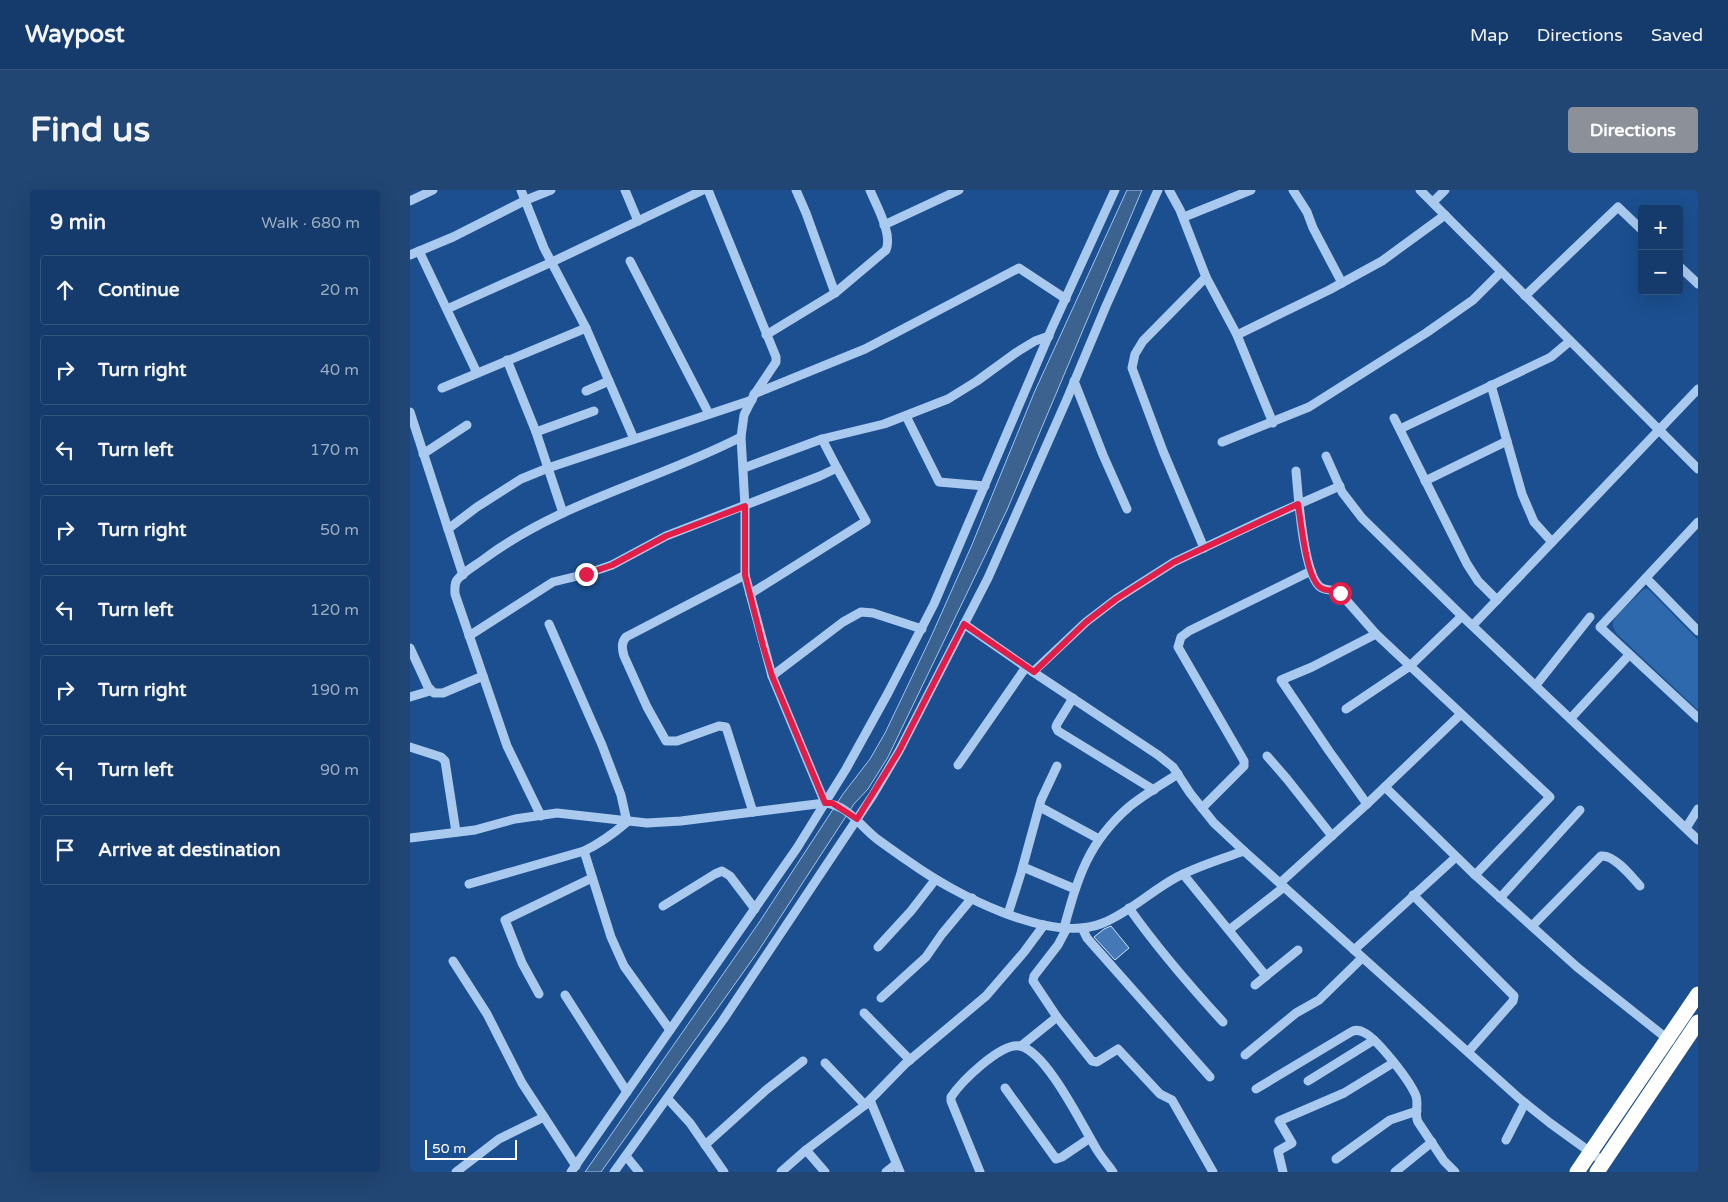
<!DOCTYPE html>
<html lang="en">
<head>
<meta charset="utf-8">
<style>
	body { margin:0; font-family:"Varela Round",sans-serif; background:#214673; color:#f1f3f6 }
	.controls { position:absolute; right:15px; top:15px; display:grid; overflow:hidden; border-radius:5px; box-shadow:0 5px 20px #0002 }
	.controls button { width:45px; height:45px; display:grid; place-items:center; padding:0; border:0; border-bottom:1px solid #33557e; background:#143b6b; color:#f1f3f6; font:25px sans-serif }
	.scale { position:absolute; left:15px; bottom:12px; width:92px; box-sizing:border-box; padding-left:5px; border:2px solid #fff; border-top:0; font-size:14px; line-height:18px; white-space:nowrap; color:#fff; -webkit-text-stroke:4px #1b4f8f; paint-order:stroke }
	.stop { position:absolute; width:15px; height:15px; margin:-11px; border:4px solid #e11d48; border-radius:50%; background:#fff }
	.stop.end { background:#e11d48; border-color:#fff; box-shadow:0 1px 5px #0008 }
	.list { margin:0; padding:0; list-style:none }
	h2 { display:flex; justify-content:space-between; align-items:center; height:65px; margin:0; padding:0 20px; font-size:21px }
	h2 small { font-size:16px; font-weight:400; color:#9dadc1 }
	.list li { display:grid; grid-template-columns:32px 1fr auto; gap:15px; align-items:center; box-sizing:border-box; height:70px; margin:0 10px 10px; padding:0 10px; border:1px solid #33557e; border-radius:5px }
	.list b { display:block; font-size:19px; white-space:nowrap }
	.list em { font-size:16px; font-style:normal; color:#9dadc1 }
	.icon { flex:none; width:28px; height:28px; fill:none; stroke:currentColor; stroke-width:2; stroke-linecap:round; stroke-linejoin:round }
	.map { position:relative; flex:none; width:1288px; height:982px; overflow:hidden; border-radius:5px }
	header { display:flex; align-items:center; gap:30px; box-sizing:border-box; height:70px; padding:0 25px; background:#143b6b; border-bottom:1px solid #33557e }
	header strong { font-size:24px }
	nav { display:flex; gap:28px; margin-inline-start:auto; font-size:18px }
	.intro { display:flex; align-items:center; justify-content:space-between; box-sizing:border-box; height:120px; padding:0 30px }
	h1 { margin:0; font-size:35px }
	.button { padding:12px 22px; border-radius:5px; background:#8c9099; color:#fff; font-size:18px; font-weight:700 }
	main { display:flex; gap:30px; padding:0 30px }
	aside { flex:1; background:#143b6b; border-radius:5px; box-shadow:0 5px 20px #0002 }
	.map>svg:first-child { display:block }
</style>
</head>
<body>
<header>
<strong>Waypost</strong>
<nav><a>Map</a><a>Directions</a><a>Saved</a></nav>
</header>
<div class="intro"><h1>Find us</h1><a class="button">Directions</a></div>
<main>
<aside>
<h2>9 min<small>Walk · 680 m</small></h2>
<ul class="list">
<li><svg class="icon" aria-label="ahead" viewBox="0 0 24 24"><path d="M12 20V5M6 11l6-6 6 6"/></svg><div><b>Continue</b></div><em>20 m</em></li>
<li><svg class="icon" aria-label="right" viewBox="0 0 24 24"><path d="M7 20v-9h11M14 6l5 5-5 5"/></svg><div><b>Turn right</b></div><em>40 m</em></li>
<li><svg class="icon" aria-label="left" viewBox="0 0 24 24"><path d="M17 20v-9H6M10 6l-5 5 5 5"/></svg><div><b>Turn left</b></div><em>170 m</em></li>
<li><svg class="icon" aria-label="right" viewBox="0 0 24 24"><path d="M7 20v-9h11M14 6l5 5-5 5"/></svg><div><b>Turn right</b></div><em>50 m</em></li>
<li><svg class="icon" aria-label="left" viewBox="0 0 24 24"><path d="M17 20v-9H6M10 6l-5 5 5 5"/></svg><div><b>Turn left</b></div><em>120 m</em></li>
<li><svg class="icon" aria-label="right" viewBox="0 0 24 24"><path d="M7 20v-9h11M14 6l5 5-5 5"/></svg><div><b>Turn right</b></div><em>190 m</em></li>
<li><svg class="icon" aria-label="left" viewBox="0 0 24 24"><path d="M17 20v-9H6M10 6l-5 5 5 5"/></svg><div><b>Turn left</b></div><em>90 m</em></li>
<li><svg class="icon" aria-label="arrive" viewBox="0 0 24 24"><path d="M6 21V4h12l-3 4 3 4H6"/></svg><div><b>Arrive at destination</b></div></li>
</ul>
</aside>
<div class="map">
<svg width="1288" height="982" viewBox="0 0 1288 982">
	<rect width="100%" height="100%" fill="#1b4f8f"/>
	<!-- green -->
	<path fill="#2e69ad" d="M1234,399H1238L1242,403L1288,450V520L1207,444C1205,440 1202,437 1203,432C1206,424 1227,406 1234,399Z"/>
	<!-- water -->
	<path fill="#3c6290" stroke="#9cc4f0" d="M717,0H732L597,320L478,567L458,599L444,614L347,763L191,982H175L350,731L433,604L460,569L475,543L520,449L561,357L624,203Z"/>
	<!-- building -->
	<path fill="#4478b7" stroke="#cfe3fa" d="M701,736L719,758L705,770L684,747L694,739Z"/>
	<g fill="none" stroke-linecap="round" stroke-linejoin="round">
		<!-- minor -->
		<g stroke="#a9c9ee" stroke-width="9">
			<path d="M111,0L134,58L176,138L224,249"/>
			<path d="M215,0L228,31"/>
			<path d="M298,0L366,167V172L344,205L334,225L331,247L335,316V385L362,486L415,613"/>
			<path d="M386,0L396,23L425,103"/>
			<path d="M759,0L770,20L796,87L827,145L863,233"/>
			<path d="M883,0L897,22L903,38L932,93"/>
			<path d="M1010,0L1288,279"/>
			<path d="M0,11L23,0"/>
			<path d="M1023,12L1035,0"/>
			<path d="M774,27L841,0"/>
			<path d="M474,35L549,0"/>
			<path d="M9,61L67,183"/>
			<path d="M0,65L43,47L116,10L141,0"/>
			<path d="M220,71L299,224"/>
			<path d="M1269,76L1288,94"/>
			<path d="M1115,106L1208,17L1232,40"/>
			<path d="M37,119L142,72L293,0"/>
			<path d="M356,145L425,103L476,60C483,44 466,15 460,0"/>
			<path d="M827,145L919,100L972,71L1035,25"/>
			<path d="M97,170L126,242L153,323"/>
			<path d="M664,191L693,265L717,319"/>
			<path d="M1081,195L1112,304L1124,332L1142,352"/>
			<path d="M32,198L176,138"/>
			<path d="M176,201L199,191"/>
			<path d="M344,204L455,159L609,78L656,109"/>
			<path d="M0,222L53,385"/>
			<path d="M496,226L529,292L575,296"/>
			<path d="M984,228L1057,374L1068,391L1087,410"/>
			<path d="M990,239L1141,167L1160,151"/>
			<path d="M126,242L184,221"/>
			<path d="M812,252L899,217L1016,143L1063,110L1091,82"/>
			<path d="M13,264L57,235"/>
			<path d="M916,266L932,302L952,328L1052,426L1288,650"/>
			<path d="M334,278L412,249L474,234L538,209L567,191L607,162L625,151L639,146"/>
			<path d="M886,281C888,304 893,381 909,396C915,402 923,398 930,403L966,444L1140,607L1065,685"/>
			<path d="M1015,291L1097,251"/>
			<path d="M1288,332L1190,437L1288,528"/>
			<path d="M38,339L67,317L111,289L138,278L342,210"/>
			<path d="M794,358L753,261L722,178L725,164L733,151L796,87"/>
			<path d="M335,385L216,447C211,453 212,459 214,466L237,517L256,551H267L309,536L316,537L343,622"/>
			<path d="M1236,388L1288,441"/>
			<path d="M340,404L456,331L427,278"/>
			<path d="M554,434L623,482L748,565L763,577L780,603L804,633L834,661"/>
			<path d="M1063,435L1288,199"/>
			<path d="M59,446L143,392L176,384L202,375L256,346L410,286L427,278L412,249"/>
			<path d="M0,458L18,497L24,503H33L73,486"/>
			<path d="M623,482L676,432L706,409L764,372L855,329L930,296"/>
			<path d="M362,486L433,432L451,422L463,423L512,439"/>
			<path d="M1126,495L1180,427"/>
			<path d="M0,507L20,501"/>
			<path d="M663,508L647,534L646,537L648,541L744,600"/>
			<path d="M936,519L1000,476L1052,426"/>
			<path d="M1161,528L1219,465"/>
			<path d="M0,557L31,567L35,571L46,642"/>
			<path d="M857,566L877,589L922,646"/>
			<path d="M548,575L616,477"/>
			<path d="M975,597L1065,685L1167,777L1260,851"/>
			<path d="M957,614L919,561L871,490L902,477L966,444"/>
			<path d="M630,617L689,649"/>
			<path d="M792,618L834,576V571L768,457L771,447L779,441L901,381"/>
			<path d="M131,626L97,556L45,404C45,399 44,394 47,390C53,382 66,375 74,369C152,311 246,291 331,247"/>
			<path d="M1276,638L1288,619"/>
			<path d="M0,648L65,640L105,629L147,623L237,633L271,631L415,613C438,615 450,636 467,649C478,657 489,665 501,673C543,703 640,755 693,733C720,722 741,701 767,687C788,676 811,669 834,661L1110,909L1140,933L1194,972"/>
			<path d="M174,661L201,747L214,776L260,840"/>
			<path d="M613,677L665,699"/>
			<path d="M773,684L856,786"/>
			<path d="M870,693L957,614L1051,524"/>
			<path d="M59,694L174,661C191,653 203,644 217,632L211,605L192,555L139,434"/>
			<path d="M1003,705L1104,806L1103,811L1058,862"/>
			<path d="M1090,708L1170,620"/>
			<path d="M253,716L305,684L312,681L320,686L345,719"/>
			<path d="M719,718C748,759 780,796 813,832"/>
			<path d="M598,724L611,683L631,610L647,576"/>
			<path d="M1122,736L1191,666C1204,664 1222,687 1230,696"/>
			<path d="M654,738C668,687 678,652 720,616C735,604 752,594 768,584"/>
			<path d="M672,738L677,748L800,887"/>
			<path d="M819,740L874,697"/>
			<path d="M468,757L501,721L525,690"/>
			<path d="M944,760L1046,667"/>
			<path d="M43,771L77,824L112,893L166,976"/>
			<path d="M845,795L888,760"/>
			<path d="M129,804L112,773L95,730L182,688"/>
			<path d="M155,805L217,902"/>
			<path d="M471,808L516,767L532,744L562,708"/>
			<path d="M454,823L500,870"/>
			<path d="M647,827L682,871L687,872L708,859L750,904L762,910L803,982"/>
			<path d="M611,856L647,827L623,791L624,786L648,755L657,738"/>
			<path d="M835,865L886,823L909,810L952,768"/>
			<path d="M415,873L455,915"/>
			<path d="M898,891L964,850"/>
			<path d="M595,898L646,969L652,967L680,948"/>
			<path d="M846,899L941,842C946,839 950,840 955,843C969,851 1000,891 1006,906C1009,915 1004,924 1008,932L1034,971L1045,982"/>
			<path d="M258,909L280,933L314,982"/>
			<path d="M460,910L490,982"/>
			<path d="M1096,950L1115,913"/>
			<path d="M295,955L356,900L393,871"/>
			<path d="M396,960L415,982"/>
			<path d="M216,966L229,982"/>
			<path d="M926,969L980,930L1007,921"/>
			<path d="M46,982L89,949L134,927"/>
			<path d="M161,982L387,658L436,579L478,503L524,414L641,140L705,0"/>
			<path d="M204,982L313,830L463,605L489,561L578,388L657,209L696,116L748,0"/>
			<path d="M371,982L396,960L455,915L495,874L576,806L614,762L634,735"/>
			<path d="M476,982L486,974"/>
			<path d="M570,982L541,911V907C551,892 591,852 610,856C637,862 673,937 687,960C692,968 698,975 703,982"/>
			<path d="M873,982L868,961L882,953L869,931L934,903L983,873"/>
			<path d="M985,982L1022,952"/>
		</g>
		<!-- highway -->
		<g stroke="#fff" stroke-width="15">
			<path d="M1167,982L1288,804"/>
			<path d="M1187,982L1288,832"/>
		</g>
	</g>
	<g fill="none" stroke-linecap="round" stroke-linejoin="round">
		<!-- route -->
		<path stroke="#e11d48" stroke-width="6" d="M176,384L202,375L256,346L335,316V385L353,456L362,486L415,613H422L447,629L489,561L554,434L624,482L676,432L706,409L764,372L888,314C891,331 896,390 911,398C917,402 924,399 930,403"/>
	</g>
</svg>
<div class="controls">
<button>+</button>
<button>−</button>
</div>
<div class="scale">50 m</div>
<div class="stop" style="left:930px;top:403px"></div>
<div class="stop end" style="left:176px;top:384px"></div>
</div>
</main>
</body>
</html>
